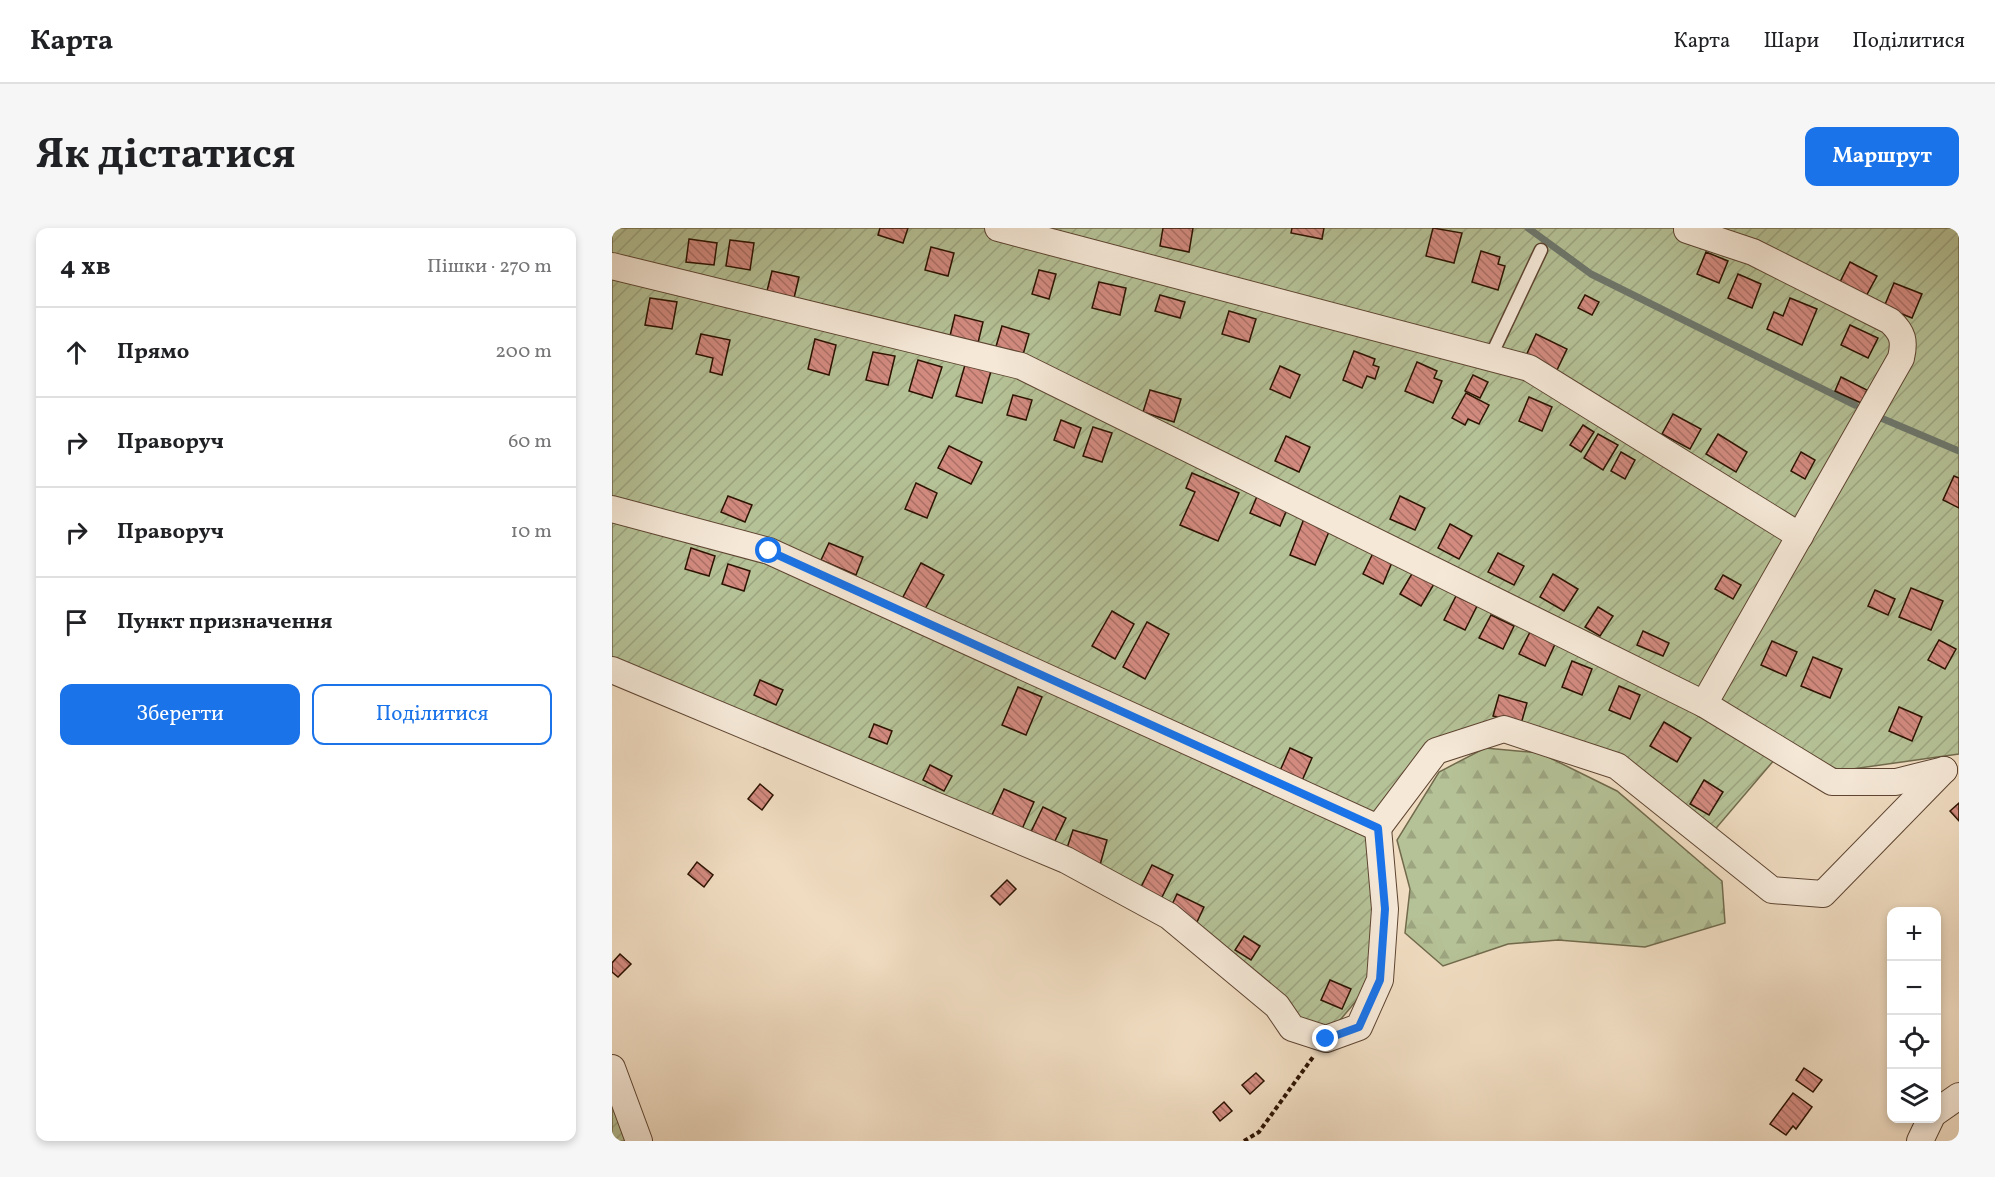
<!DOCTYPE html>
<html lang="uk">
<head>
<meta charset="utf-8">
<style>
	body { margin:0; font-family:Vollkorn,serif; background:#f6f6f6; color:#202124 }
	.controls { position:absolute; right:18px; bottom:18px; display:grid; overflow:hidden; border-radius:12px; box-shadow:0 3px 9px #0003 }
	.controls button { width:54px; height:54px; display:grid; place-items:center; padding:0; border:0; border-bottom:2px solid #e0e0e0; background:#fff; color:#202124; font:30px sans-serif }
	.stop { position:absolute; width:18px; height:18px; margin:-14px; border:4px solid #1a73e8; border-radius:50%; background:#fff }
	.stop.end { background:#1a73e8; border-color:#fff; box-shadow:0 2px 6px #0008 }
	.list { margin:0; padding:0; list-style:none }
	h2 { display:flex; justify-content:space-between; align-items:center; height:78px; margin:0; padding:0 24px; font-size:26px }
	h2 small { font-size:20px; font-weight:400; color:#757577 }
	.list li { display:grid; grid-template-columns:39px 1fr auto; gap:18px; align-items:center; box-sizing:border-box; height:90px; padding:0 24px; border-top:2px solid #e0e0e0 }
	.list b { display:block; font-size:22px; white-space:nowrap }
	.list em { font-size:20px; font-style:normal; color:#757577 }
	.actions { display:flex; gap:12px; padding:18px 24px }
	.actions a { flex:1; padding:14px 0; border:2px solid #1a73e8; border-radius:12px; text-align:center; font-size:21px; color:#1a73e8 }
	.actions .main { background:#1a73e8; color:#fff }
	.icon { flex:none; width:33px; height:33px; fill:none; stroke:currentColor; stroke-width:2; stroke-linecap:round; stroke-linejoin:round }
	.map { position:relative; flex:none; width:1347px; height:913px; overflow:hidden; border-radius:12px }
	header { display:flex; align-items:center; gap:36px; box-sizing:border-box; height:84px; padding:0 30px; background:#fff; border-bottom:2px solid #e0e0e0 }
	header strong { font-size:28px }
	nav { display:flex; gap:33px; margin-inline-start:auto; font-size:21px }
	.intro { display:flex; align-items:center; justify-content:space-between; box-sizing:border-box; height:144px; padding:0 36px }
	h1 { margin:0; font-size:42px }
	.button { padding:15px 27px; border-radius:12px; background:#1a73e8; color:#fff; font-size:21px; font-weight:700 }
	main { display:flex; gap:36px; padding:0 36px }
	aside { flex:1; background:#fff; border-radius:12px; box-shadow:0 3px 9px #0003 }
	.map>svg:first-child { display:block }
</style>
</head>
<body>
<header>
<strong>Карта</strong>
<nav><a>Карта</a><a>Шари</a><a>Поділитися</a></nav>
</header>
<div class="intro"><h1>Як дістатися</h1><a class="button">Маршрут</a></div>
<main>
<aside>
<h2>4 хв<small>Пішки · 270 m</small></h2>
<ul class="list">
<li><svg class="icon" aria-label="ahead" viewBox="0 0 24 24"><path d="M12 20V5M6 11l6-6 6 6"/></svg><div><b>Прямо</b></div><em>200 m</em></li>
<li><svg class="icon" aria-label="right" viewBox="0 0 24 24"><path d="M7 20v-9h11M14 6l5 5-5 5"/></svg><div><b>Праворуч</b></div><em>60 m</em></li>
<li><svg class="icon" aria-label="right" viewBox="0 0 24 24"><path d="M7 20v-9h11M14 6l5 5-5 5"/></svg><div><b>Праворуч</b></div><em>10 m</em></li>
<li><svg class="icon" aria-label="arrive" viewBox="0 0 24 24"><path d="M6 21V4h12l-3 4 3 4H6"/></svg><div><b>Пункт призначення</b></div></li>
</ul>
<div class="actions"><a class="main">Зберегти</a><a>Поділитися</a></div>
</aside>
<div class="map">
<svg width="1347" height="913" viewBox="0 0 1347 913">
	<defs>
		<pattern id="forest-firs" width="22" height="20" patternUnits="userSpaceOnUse" patternTransform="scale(1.5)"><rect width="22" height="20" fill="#b5c196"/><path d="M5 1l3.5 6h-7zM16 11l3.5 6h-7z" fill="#9ca580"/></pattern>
		<pattern id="garden-furrows" width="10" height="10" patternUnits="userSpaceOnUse" patternTransform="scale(1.5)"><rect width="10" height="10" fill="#b5c196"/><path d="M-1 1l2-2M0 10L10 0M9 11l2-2" fill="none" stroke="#9ca580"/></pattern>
		<pattern id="building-back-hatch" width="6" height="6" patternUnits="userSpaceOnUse" patternTransform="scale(1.5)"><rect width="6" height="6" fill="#d38b80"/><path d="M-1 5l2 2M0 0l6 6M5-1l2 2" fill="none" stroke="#ac7067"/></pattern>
	</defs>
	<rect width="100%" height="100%" fill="#f0dcc1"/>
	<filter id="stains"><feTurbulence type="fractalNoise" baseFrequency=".00333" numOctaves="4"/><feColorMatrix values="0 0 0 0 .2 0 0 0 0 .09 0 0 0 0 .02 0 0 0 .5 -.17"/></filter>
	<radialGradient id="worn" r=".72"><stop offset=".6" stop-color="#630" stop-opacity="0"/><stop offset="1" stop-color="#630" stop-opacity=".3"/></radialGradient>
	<!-- forest -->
	<path fill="url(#forest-firs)" stroke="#716a4c" stroke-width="1.5" d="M873,520L928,525L1005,563L1110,653L1113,695L1033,719L946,712L896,716L831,738L793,705L798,661L785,612L827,544Z"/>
	<!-- garden -->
	<g fill="url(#garden-furrows)" stroke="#716a4c" stroke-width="1.5">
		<path d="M0,0H1347V526L1233,542L1163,531L1100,605L1012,531L891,494L818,516L762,589L760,754L713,810L514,654L0,433Z"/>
		<path d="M0,854L19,913H0Z"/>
	</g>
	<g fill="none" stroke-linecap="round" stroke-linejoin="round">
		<!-- stream -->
		<g stroke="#6e786d" stroke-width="7">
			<path d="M916,0L979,46L1243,177"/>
			<path d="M1269,190L1347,223"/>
		</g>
	</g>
	<!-- building -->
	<g fill="url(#building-back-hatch)" stroke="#2d1302" stroke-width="1.5">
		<path d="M268,0H296L291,15L266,7Z"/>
		<path d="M551,0H581L577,24L548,18Z"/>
		<path d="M680,0H712L710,11L679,5Z"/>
		<path d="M821,0L850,5L842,35L814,28Z"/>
		<path d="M77,11L105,15L102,37L74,34Z"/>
		<path d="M118,12L142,15L138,42L114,38Z"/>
		<path d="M319,19L342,25L336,48L313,42Z"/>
		<path d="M869,23L888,29L886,36L893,38L886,62L860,54Z"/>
		<path d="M1094,24L1116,33L1107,55L1085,46Z"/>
		<path d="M1238,34L1265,48L1253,70L1227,56Z"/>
		<path d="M427,42L444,46L437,71L420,66Z"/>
		<path d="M160,43L187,49L182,70L155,63Z"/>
		<path d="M1126,46L1149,56L1140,80L1116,70Z"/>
		<path d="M487,54L514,60L508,87L480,80Z"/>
		<path d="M1282,55L1310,66L1300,90L1272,79Z"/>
		<path d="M548,67L573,74L568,90L543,83Z"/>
		<path d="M973,67L987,74L980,87L966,80Z"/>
		<path d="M38,70L65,74L60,101L33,97Z"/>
		<path d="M1178,70L1205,81L1190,117L1155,101L1162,84L1171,88Z"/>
		<path d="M617,83L644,91L637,114L610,106Z"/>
		<path d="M343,87L371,94L365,119L337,112Z"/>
		<path d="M1238,97L1266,110L1256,130L1229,117Z"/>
		<path d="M390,98L417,106L410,130L383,122Z"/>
		<path d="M89,106L118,112L110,147L98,144L101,130L84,126Z"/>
		<path d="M924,106L955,121L944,144L913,130Z"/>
		<path d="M203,111L224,117L217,147L196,141Z"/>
		<path d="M742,123L763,131L761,137L767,139L763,151L755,148L750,160L731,152Z"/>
		<path d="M261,124L283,128L276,157L254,152Z"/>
		<path d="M306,132L330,139L320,170L297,163Z"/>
		<path d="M805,134L825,143L822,150L830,153L821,175L793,163Z"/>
		<path d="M353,137L379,143L370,175L344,168Z"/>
		<path d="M668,138L688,147L678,170L658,161Z"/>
		<path d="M861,147L876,154L868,170L853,163Z"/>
		<path d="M1229,149L1255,162L1249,175L1223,163Z"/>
		<path d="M538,162L569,171L562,194L531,184Z"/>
		<path d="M854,165L877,177L867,196L856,191L853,197L840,190Z"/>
		<path d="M401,167L420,172L414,192L395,187Z"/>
		<path d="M917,169L940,179L930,203L907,193Z"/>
		<path d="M1061,186L1089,201L1078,221L1050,206Z"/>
		<path d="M449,192L469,200L462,220L442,212Z"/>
		<path d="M971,197L982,204L969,224L958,217Z"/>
		<path d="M481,199L500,205L490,234L471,228Z"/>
		<path d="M986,206L1006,217L991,242L972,230Z"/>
		<path d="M1106,206L1135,224L1124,244L1094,226Z"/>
		<path d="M674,208L698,219L687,244L663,233Z"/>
		<path d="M337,218L370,234L359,256L326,240Z"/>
		<path d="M1009,224L1023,232L1013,251L999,243Z"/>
		<path d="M1189,224L1203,232L1193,251L1179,243Z"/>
		<path d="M580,245L627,265L606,313L568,297L583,264L574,260Z"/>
		<path d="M1342,248L1347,250V280L1331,272Z"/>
		<path d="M304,255L325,265L315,290L293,281Z"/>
		<path d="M646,266L676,279L668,298L638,285Z"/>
		<path d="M116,268L140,277L133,294L109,284Z"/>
		<path d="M788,268L813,280L803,302L778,291Z"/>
		<path d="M693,288L719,299L703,337L678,327Z"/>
		<path d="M838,296L860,308L847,331L826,320Z"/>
		<path d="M217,315L251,329L244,347L209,332Z"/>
		<path d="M79,320L103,328L97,348L73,341Z"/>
		<path d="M762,323L781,332L771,356L751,346Z"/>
		<path d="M886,325L912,338L902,357L876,344Z"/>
		<path d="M309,335L332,347L313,381L291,369Z"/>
		<path d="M116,336L138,343L132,363L110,356Z"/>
		<path d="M801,344L822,356L809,378L788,366Z"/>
		<path d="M941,346L966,361L952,383L928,369Z"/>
		<path d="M1111,347L1129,357L1121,371L1103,361Z"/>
		<path d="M1299,360L1331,373L1319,402L1287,389Z"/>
		<path d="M1263,362L1283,371L1276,387L1256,378Z"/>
		<path d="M844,368L865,378L853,402L832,392Z"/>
		<path d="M986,379L1001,388L988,408L973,399Z"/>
		<path d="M500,383L522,396L503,431L480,418Z"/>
		<path d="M879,387L902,398L891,421L867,410Z"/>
		<path d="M535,394L557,406L533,451L511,439Z"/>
		<path d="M919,402L944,414L933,438L907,426Z"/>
		<path d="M1031,403L1057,415L1051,428L1025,417Z"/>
		<path d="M1327,412L1344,421L1333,441L1316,432Z"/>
		<path d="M1160,413L1185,424L1174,448L1149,437Z"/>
		<path d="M1201,429L1230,441L1218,470L1189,458Z"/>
		<path d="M960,433L980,441L970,467L950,459Z"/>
		<path d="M148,452L171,462L164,477L142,467Z"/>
		<path d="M1007,458L1028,467L1018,491L997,482Z"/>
		<path d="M406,459L430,469L414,507L390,497Z"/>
		<path d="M887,467L915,475L909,496L881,488Z"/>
		<path d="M1287,479L1310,489L1300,513L1277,503Z"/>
		<path d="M1052,494L1079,510L1065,534L1038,518Z"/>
		<path d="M262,496L280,503L275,516L257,509Z"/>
		<path d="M678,520L700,530L689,555L667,545Z"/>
		<path d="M318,537L340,548L332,563L311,552Z"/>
		<path d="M1092,552L1111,564L1097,587L1078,576Z"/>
		<path d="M148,556L161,567L150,582L136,571Z"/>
		<path d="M392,561L422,574L410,601L380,587Z"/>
		<path d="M1347,575V593L1338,583Z"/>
		<path d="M431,579L454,590L439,621L416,610Z"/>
		<path d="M461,602L495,612L488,637L453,626Z"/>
		<path d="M85,634L101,647L92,659L76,646Z"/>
		<path d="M540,637L561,647L548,673L527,663Z"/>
		<path d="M395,652L404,661L388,677L379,668Z"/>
		<path d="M565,666L592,679L584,696L557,683Z"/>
		<path d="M632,708L648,718L639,732L623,722Z"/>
		<path d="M8,726L19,736L6,749L0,744V735Z"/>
		<path d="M718,752L739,761L730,781L709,772Z"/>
		<path d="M1192,840L1210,852L1201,864L1184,852Z"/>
		<path d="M644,845L652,853L638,866L630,857Z"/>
		<path d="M1181,865L1200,879L1184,901L1181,898L1174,907L1158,896Z"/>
		<path d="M612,874L620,883L608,893L601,884Z"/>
	</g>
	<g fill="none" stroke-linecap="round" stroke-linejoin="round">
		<!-- service casing -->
		<g stroke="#5e4532" stroke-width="15">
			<path id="service" d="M878,130L929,22"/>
		</g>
		<!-- minor casing -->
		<g stroke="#5e4532" stroke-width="28">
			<g id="minor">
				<path d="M386,0L917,140L1188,308"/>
				<path d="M1075,2L1141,24L1278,93C1291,105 1293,113 1289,130L1092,476"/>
				<path d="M0,38L409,138L1092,476L1220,554H1284L1332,542"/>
				<path d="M0,281L157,323L766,600L824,523L892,501L1005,538L1160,662L1211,666L1332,542"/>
				<path d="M0,442L454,632L557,688L665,778L680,800L714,811L747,799L768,752L773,681L766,600"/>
				<path d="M0,840L27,913"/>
				<path d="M1324,884L1347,868"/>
				<path d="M1308,913L1319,890"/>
			</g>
		</g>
		<!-- path -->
		<path stroke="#2d1302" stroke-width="4" stroke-dasharray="4.5 3" stroke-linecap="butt" d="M632,913L647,904L701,829"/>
		<!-- service -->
		<use href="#service" stroke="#f5e8d7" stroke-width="12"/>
		<!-- minor -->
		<use href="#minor" stroke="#f5e8d7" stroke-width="26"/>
	</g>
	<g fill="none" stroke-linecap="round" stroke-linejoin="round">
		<!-- route -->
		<path stroke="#1a73e8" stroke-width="8" d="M157,323L766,600L773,681L768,752L747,799L714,811"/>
	</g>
	<rect width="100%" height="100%" filter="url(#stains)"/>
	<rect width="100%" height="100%" fill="url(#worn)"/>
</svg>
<div class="controls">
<button>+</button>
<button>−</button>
<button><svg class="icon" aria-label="locate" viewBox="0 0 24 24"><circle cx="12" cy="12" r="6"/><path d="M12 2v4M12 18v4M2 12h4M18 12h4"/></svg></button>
<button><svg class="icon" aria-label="layers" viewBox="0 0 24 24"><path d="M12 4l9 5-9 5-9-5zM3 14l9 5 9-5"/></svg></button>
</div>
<div class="stop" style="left:157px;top:323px"></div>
<div class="stop end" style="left:714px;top:811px"></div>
</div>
</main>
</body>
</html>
